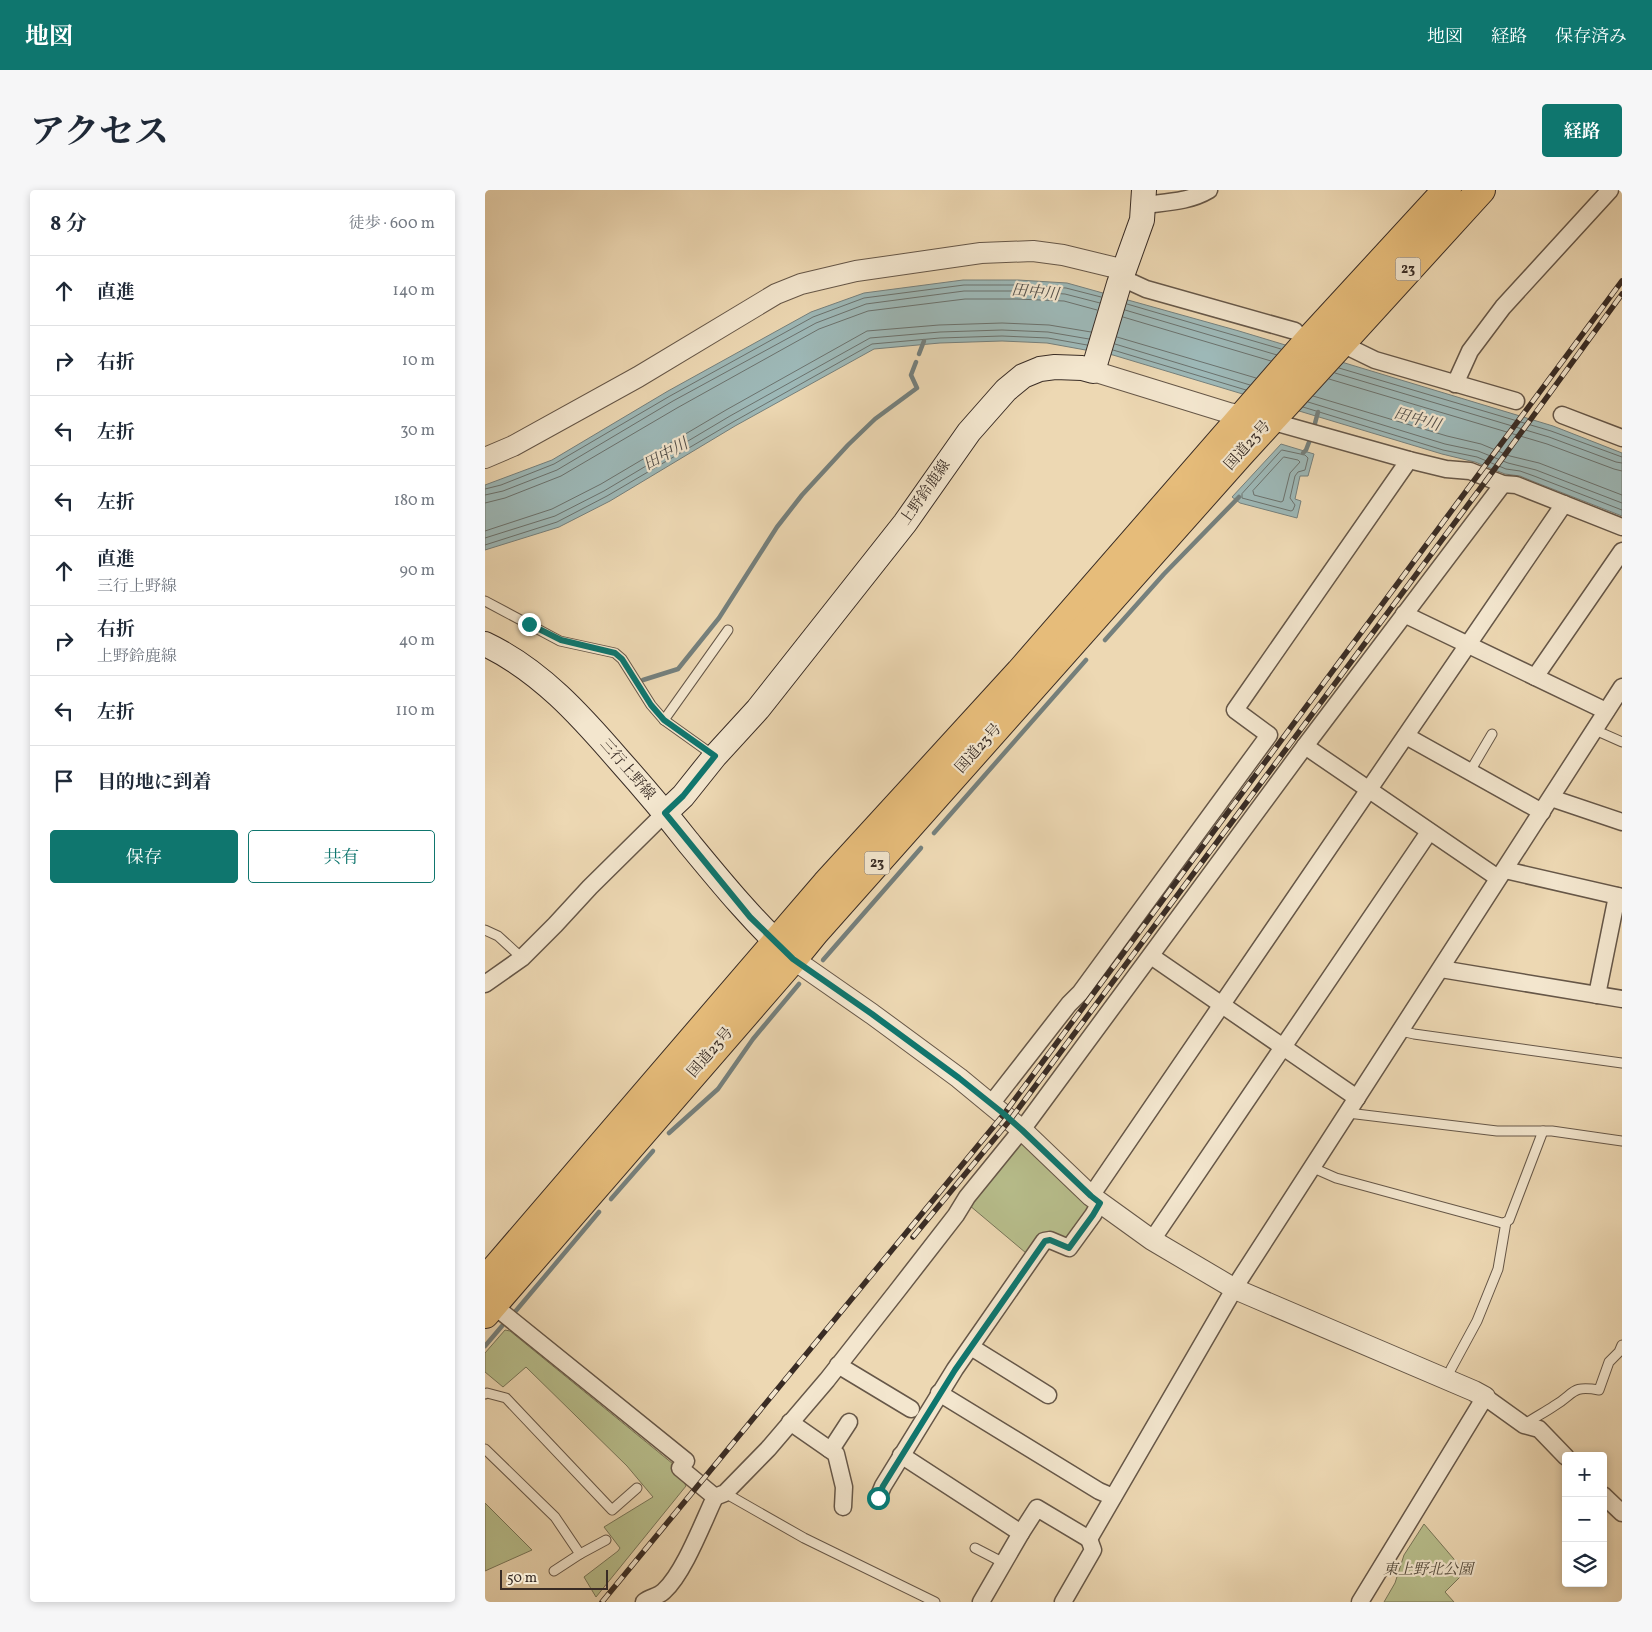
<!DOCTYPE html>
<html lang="ja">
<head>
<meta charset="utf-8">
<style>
	body { margin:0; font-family:Vollkorn,"Noto Serif JP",serif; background:#f6f6f7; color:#1f2937 }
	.controls { position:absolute; right:15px; bottom:15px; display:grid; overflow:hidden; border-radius:5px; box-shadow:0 2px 8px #0003 }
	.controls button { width:45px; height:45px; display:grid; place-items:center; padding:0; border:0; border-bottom:1px solid #e0e1e3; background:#fff; color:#1f2937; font:25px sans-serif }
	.scale { position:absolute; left:15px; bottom:12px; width:108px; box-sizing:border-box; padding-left:5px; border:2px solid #392c25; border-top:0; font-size:14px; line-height:18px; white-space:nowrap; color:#392c25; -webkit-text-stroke:4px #f3e6ce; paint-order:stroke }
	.stop { position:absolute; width:15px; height:15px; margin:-11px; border:4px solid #0f766e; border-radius:50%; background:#fff }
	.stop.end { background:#0f766e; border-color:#fff; box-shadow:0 1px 5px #0008 }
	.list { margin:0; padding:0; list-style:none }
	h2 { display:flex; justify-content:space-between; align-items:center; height:65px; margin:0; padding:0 20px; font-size:21px }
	h2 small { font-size:16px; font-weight:400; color:#747a83 }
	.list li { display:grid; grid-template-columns:32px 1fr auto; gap:15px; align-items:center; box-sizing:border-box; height:70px; padding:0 20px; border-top:1px solid #e0e1e3 }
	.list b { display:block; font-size:19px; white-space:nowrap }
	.list p { margin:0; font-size:16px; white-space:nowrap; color:#747a83 }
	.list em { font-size:16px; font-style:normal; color:#747a83 }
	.actions { display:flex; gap:10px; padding:15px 20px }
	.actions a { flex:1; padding:11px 0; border:1px solid #0f766e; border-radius:5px; text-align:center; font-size:18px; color:#0f766e }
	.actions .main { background:#0f766e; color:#fff }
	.icon { flex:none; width:28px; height:28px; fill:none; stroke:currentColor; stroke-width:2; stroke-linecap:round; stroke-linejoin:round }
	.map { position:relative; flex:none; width:1137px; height:1412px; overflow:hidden; border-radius:5px }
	header { display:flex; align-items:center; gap:30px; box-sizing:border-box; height:70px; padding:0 25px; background:#0f766e; color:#fff }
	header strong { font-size:24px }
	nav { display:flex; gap:28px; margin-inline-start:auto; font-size:18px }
	.intro { display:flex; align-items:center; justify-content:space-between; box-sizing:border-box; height:120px; padding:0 30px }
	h1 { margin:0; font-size:35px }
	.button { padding:12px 22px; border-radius:5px; background:#0f766e; color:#fff; font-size:18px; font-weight:700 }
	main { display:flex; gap:30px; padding:0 30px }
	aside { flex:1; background:#fff; border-radius:5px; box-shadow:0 2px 8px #0003 }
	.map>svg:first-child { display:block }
</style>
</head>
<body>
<header>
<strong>地図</strong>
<nav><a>地図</a><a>経路</a><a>保存済み</a></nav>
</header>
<div class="intro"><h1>アクセス</h1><a class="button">経路</a></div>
<main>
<aside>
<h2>8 分<small>徒歩 · 600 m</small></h2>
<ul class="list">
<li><svg class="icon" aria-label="ahead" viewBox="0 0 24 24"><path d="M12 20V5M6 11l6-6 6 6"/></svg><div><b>直進</b></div><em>140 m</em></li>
<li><svg class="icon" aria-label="right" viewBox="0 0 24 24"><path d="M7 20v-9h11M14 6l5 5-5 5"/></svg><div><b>右折</b></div><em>10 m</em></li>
<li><svg class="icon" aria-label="left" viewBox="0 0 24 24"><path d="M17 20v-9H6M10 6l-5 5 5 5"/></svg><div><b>左折</b></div><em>30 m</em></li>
<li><svg class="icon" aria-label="left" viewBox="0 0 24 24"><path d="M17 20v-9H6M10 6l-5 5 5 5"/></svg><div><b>左折</b></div><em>180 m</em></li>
<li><svg class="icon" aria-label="ahead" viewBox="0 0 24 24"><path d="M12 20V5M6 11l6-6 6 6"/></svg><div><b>直進</b><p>三行上野線</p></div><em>90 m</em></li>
<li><svg class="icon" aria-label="right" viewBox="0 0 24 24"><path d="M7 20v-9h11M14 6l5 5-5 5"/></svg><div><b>右折</b><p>上野鈴鹿線</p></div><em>40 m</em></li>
<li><svg class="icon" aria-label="left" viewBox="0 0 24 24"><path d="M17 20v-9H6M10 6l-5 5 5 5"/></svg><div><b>左折</b></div><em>110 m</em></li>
<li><svg class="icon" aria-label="arrive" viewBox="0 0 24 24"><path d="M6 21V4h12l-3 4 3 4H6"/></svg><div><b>目的地に到着</b></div></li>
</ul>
<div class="actions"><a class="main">保存</a><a>共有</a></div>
</aside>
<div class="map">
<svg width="1137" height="1412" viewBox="0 0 1137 1412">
	<rect width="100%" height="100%" fill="#edd8b3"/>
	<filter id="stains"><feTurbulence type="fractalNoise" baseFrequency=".004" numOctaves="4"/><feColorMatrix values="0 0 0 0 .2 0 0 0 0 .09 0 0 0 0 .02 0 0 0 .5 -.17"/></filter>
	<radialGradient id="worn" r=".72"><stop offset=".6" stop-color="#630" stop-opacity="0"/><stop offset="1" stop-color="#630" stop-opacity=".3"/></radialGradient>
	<!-- green -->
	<g fill="#b8bf8d" stroke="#787659">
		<path d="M532,954H538L604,1016L584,1051L545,1063H541L484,1015Z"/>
		<path d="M20,1140L25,1141L193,1278L201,1296L111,1407L99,1387L133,1361L135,1358L119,1337L168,1307L142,1276L41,1177L18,1197L0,1182V1163Z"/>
		<path d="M0,1313L47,1360L0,1381Z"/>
		<path d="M939,1334L980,1382L960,1402L969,1412H899L910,1393L919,1365Z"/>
	</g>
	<!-- water -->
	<g fill="#9db8b7" stroke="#75807d">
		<path d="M478,90H533L582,93L754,141L1068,236L1137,263V326L1047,291L1035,286L1020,284L990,272L957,264L628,165L562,153L517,151L455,153L389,159L250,236L125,311L74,337L0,360V295L67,270L183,201L326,122L379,103Z"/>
		<path d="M796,254L829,264L823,286H815L810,309L816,311L812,328L755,313L747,307Z"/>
	</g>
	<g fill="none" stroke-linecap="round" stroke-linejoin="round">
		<!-- shore -->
		<g stroke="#6b726e" stroke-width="1">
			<path d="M642,114L796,159"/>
			<path d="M640,120L792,165"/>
			<path d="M638,127L786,171"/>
			<path d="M632,147L771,188"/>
			<path d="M630,154L765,195"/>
			<path d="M628,160L761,200"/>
			<path d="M854,178L1066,241L1137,267"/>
			<path d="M850,183L1064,247L1131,272L1137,273"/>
			<path d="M844,189L1062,254L1129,279L1137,281"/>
			<path d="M828,206L962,246L996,254L1025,266L1054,273L1137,305"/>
			<path d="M823,212L960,254L993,261L1023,273L1051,280L1137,313"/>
			<path d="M818,217L958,260L992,267L1021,279L1035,281L1049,286L1137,320"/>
			<path d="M797,260L820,265L823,268L820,280L813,282L810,286L805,308L810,315L808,320L806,321L757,308V304Z"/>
			<path d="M799,267L813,270L815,272L805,283L798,311L796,312L769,305L768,301Z"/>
			<path d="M0,299L16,295L69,274L185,206L328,127L379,108L479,95H532L581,98L616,107"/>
			<path d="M0,305L18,301L72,280L188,211L331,133L381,114L479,101H532L580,104L615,113"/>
			<path d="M0,313L20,308L76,286L192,218L334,139L383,121L480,109H532L579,111L612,120"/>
			<path d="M0,341L67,319L116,294L241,220L382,141L454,135L517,133L564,135L606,142"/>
			<path d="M0,348L70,326L119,301L245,226L385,148L455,142L517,140L563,142L604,149"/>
			<path d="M0,355L72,332L122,306L248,232L387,154L455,148L517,146L563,148L602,155"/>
		</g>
		<!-- stream -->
		<g stroke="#75807d" stroke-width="4.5">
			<path d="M434,164L439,151"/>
			<path d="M829,237L833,222"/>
			<path d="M818,263L821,260L826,247"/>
			<path d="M620,450L679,384L754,307"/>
			<path d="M158,490L193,479L234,428L292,337L317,305L363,255L390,229L432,198L426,185L431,172"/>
			<path d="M449,643L601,470"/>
			<path d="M338,770L436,658"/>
			<path d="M184,943L233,899L268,849L314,794"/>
			<path d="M126,1009L168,961"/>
			<path d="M29,1123L114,1022"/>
			<path d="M0,1156L17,1136"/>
		</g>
		<!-- service casing -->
		<g stroke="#665748" stroke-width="11">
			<g id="service">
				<path d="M0,411L75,451L130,463L137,469L166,515L179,530L228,565"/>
				<path d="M179,530L243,440"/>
				<path d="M1110,540L1137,552"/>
				<path d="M984,583L1007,544"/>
				<path d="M0,740L13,746L37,768"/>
				<path d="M916,841L929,844L1137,873"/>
				<path d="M1058,941H1067L1137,951"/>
				<path d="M826,977L851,988L1017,1033L1021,1032L1024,1030L1058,941H1012L863,923"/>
				<path d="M962,1190L966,1179L992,1131L1013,1079L1021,1032"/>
				<path d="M0,1204L2,1203L21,1208L127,1320L152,1298"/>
				<path d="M1039,1235C1048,1228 1059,1223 1069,1216C1090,1204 1085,1195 1114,1200L1124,1172L1134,1162L1137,1155"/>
				<path d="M0,1259L70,1327L95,1364"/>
				<path d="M240,1303L319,1348L450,1412"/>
				<path d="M490,1358L519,1373"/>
				<path d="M69,1381L95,1364L121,1350"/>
			</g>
		</g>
		<!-- minor casing -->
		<g stroke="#665748" stroke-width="19">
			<g id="minor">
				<path d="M659,15C681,12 704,12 724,0"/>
				<path d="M637,88L661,99L810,141"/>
				<path d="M855,153L890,170L1031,211"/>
				<path d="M970,194L985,161L1018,117L1125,0"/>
				<path d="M1077,225L1137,248"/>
				<path d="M785,231L924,270L961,279L985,281L1018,294L1031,295L1137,337"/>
				<path d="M919,424L1121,521"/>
				<path d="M1050,487L1137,361"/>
				<path d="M921,546L1057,622"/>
				<path d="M820,556L1013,688"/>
				<path d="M1066,608L1137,632"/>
				<path d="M1020,680L1137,707"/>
				<path d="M666,766L872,908"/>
				<path d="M956,779L1137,809"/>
				<path d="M0,794L37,768L70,735L105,697L180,623"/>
				<path d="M1112,805L1132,706"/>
				<path d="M506,914L584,814L595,803L784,545L750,520L924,270"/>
				<path d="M606,1006L1079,314"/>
				<path d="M667,1050L944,642"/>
				<path d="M8,1115L201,1271L195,1278L230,1307C218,1332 199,1383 179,1401C173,1407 165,1407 159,1412"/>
				<path d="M486,1157L563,1205"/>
				<path d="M353,1175L426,1219"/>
				<path d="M454,1203L614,1301L628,1307"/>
				<path d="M305,1232L351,1264L359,1297L358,1317"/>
				<path d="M344,1259L349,1255L364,1232"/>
				<path d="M416,1265L536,1343"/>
				<path d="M1118,1305L1137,1323"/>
				<path d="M230,1307L240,1303L283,1259L342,1190L412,1101L471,1025L482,1007L542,933L820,556L1018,294"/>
				<path d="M393,1308L398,1296L470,1179L559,1051L565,1050L584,1058L608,1025L615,1013"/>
				<path d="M496,1412L536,1343L552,1318L604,1349L755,1089L1137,497"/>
				<path d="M578,1412L608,1360L604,1349"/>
				<path d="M875,1412L1000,1207L1039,1235L1054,1239L1081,1267"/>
			</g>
		</g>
		<!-- tertiary casing -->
		<g stroke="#665748" stroke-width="22">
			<g id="tertiary">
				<path d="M608,181L744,223L769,228"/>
				<path d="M0,268L28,256L153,187L291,104L316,94L371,81L496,63L548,61L578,65L640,80"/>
				<path d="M308,769L387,824L474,888L537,940L606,1006L667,1050L750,1099L989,1201L1000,1207"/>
			</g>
		</g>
		<!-- secondary casing -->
		<g stroke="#392c25" stroke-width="26">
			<g id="secondary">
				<path d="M0,454C55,480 96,526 134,570C158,597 181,624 203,652C236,692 267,730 305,765"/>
				<path d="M180,623L198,606L230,566L273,519L420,333L484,242L521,200L538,186L555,179L570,177L597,178L608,181L634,94L657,30L659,0"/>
			</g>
		</g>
		<!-- trunk casing -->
		<g stroke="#392c25" stroke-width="30">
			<g id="trunk">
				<path d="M0,1091L341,694L535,482L825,149L962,0"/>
				<path d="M0,1124L308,769L330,742L755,264L996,0"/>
			</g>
		</g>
		<!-- service -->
		<use href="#service" stroke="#f3e6ce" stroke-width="9"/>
		<!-- minor -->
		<use href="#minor" stroke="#f3e6ce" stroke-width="16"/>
		<!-- tertiary -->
		<use href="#tertiary" stroke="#f3e6ce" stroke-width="20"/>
		<!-- secondary -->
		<use href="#secondary" stroke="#f3e6ce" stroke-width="24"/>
		<!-- trunk -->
		<use href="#trunk" stroke="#e6bc7a" stroke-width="28"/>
		<!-- rail casing -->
		<g stroke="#392c25" stroke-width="5.5">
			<g id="rail">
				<path d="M428,1047L525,930L1003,288L1137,104"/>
				<path d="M117,1412L519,924L1137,91"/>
			</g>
		</g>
		<!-- rail -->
		<use href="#rail" stroke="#f3e6ce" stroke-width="4" stroke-dasharray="11" stroke-linecap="butt"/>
	</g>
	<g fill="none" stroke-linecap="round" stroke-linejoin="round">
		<!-- route -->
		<path stroke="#0f766e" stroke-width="6" d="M44,434L76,450L130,463L137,469L166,515L179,530L230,566L198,606L180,623L265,727L308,769L387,824L474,888L519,924L537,940L606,1006L615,1013L608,1025L584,1058L565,1050L560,1051L470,1180L398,1296L393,1308"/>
	</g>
	<g text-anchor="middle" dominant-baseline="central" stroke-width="4.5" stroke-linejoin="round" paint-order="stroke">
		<!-- shield labels -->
		<g fill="#f3e6ce" stroke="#716458" stroke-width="1">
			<rect x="910.5" y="67.5" width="25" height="23" rx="4"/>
			<rect x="379.5" y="661.5" width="25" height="23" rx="4"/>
		</g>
		<g font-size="14" font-weight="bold" fill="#392c25">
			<text x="923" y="79">23</text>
			<text x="392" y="673">23</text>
		</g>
		<!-- street labels -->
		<g font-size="15" fill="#392c25" stroke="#f3e6ce">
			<text transform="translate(763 256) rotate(-48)">国道23号</text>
			<text transform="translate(441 303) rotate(-55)">上野鈴鹿線</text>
			<text transform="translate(494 559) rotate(-48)">国道23号</text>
			<text transform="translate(142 580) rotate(49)">三行上野線</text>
			<text transform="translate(226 863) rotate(-49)">国道23号</text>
		</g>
		<!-- park labels -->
		<g font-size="15" font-style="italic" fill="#52493a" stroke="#f3e6ce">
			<text x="943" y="1380">東上野北公園</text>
		</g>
		<!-- water labels -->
		<g font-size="16" font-style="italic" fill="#524f4a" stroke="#f3e6ce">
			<text transform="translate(550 103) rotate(6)">田中川</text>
			<text transform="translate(932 230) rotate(16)">田中川</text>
			<text transform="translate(181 265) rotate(-29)">田中川</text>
		</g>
	</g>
	<rect width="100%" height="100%" filter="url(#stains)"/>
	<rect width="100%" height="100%" fill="url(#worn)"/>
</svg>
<div class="controls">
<button>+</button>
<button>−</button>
<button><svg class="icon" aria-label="layers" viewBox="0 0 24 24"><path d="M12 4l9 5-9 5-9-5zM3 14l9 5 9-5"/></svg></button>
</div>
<div class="scale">50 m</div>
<div class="stop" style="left:393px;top:1308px"></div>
<div class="stop end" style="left:44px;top:434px"></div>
</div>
</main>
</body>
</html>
